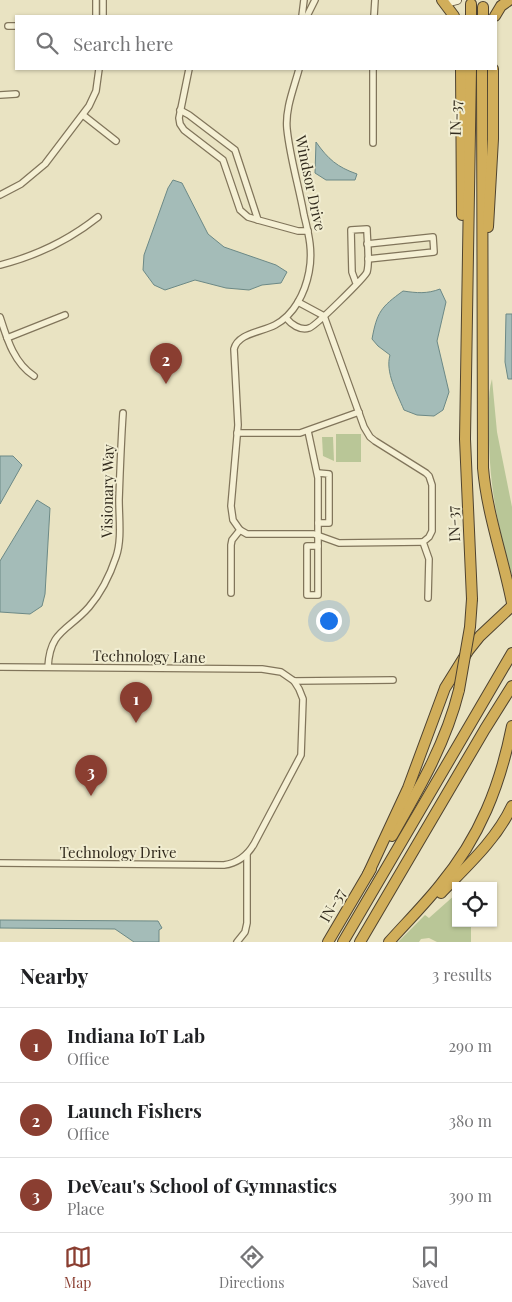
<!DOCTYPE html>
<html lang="en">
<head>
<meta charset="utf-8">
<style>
	body { margin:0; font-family:"Playfair Display",serif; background:#f6f6f6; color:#202124 }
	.controls { position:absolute; right:15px; bottom:15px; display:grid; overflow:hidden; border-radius:0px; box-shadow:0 1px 4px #0004 }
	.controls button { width:45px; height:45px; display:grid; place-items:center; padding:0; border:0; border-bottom:1px solid #e0e0e0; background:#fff; color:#202124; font:25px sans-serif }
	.you { position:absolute; left:328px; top:620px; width:18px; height:18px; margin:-12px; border:4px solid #fff; border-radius:50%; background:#1a73e8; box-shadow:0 0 0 8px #1a73e833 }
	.badge { display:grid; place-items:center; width:32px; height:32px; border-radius:50%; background:#8a3e31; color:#fff; font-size:16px; font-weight:700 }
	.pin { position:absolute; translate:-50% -41px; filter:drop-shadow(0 1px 2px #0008) }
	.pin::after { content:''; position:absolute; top:26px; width:18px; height:15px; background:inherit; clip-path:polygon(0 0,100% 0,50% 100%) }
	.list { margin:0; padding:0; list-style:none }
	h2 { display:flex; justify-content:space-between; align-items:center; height:65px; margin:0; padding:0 20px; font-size:21px }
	h2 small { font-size:16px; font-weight:400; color:#757577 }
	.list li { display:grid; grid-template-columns:32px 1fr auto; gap:15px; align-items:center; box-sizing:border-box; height:75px; padding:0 20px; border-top:1px solid #e0e0e0 }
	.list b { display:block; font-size:19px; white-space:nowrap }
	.list p { margin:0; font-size:16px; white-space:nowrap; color:#757577 }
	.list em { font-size:16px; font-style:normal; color:#757577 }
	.icon { flex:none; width:28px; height:28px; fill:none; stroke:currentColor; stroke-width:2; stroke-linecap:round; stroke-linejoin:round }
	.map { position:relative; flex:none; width:512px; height:942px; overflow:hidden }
	.search { position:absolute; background:#fff; box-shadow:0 1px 4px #0004; left:15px; right:15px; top:15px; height:55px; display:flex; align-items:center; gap:12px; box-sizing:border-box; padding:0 18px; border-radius:0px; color:#757577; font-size:19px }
	.sheet { height:290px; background:#fff }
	nav { display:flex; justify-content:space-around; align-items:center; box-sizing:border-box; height:70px; border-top:1px solid #e0e0e0; background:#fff; font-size:14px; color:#757577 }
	nav a { display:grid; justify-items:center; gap:2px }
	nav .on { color:#8a3e31 }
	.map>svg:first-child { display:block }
</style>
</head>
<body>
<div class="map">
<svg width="512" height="942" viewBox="0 0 512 942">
	<rect width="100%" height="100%" fill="#e9e3c2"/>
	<!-- green -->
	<g fill="#b9c697">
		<path d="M492,379L497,432L512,507V576C496,522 488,477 489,421C489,406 488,392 492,379Z"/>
		<rect x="336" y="434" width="25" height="28"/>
		<path d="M322,437H333L334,461L323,456Z"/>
		<path d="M456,894V923H471V942H437L429,938L421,939L419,942H398L425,915L429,918Z"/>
	</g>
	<!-- water -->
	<g fill="#a4bcb8" stroke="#6c8986">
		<path d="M316,142C328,159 337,167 357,174L355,180H326L315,173Z"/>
		<path d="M173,180L182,183L208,234L224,247L276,265L287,272L281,283L262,285L249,290L226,288L195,280L165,290L154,285L143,270L144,255L168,188Z"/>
		<path d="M440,289L446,302L437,341L449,392L443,410L434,416L417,415L404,410C397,393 385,372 390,355L378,346L372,339C377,312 381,307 403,291C417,293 427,294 440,289Z"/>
		<path d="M506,314H512V379H508L505,362Z"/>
		<path d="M0,456H13L22,465L0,504Z"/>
		<path d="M37,500L50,508L45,594L42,606L30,614L0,612V561Z"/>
		<path d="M0,920L158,921L162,928L159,930V942H134L115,929L0,928Z"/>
	</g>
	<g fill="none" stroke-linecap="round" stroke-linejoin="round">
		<!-- street casing -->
		<g stroke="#81755b" stroke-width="8">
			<g id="street">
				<path d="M96,16V0"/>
				<path d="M103,16V0"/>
				<path d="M302,16L304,0"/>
				<path d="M307,16L315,0"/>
				<path d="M374,16L375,0"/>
				<path d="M8,26H16"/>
				<path d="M189,69L179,118L180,124L184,130L223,160L240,210L248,217L258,220"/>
				<path d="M0,95L16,94"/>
				<path d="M180,110L189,115L235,150L258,220L298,231H308"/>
				<path d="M83,115L116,141"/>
				<path d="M373,143V69"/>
				<path d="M0,195L21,184L45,164L89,106L96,91L99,69"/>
				<path d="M367,244L433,237L434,252L368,259"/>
				<path d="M0,265C36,256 69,240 98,217"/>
				<path d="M298,302L324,316L364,427L370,437L375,441L426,473L429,476L432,485V531L429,537L423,542L429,559L428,598"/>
				<path d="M0,317C7,339 14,363 34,376"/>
				<path d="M286,318C291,324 300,331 309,328C315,327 365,277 367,272C370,262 367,240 367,229L351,230L352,272L356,283"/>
				<path d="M7,338L65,315"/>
				<path d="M308,431L318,478V546"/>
				<path d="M237,433H300L359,412"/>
				<path d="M318,473L329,474V523H318"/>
				<path d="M240,530L247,534H314L339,543L423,542"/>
				<rect x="307" y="546" width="11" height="49"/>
				<path d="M231,593V545L232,540L240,530L233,520L231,506L238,425L234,349C238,333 262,332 275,325C294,315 305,293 309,272C313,252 309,235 304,215C299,187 290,158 287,129C285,109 294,88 299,69"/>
				<path d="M0,667L262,669L281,672L294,681L393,680"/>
				<path d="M48,667C50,630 68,631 89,607C101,593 110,575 116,557C122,540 119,518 119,500C120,471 121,442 123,413"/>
				<path d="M0,863L224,865C238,863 247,856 254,844L301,755L303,699L299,689L294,681"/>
				<path d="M237,942L245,932L247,923V854"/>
			</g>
		</g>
		<!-- secondary casing -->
		<g stroke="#63563e" stroke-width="10">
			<path id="secondary" d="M443,0L449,2L457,0"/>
		</g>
		<!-- highway casing -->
		<g stroke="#4f432f" stroke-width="12">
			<g id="highway">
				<path d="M442,0L454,16"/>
				<path d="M471,16V4"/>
				<path d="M483,16V7"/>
				<path d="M495,16L501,6L508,1"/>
				<path d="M461,69L462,215"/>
				<path d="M471,69L465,439L472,599"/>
				<path d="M482,69L483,468C487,514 503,557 512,603"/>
				<path d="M488,227L493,139V69"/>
				<path d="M392,836C419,789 446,743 459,690"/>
				<path d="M368,874L408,788L445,688L468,651L480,636L512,606"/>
				<path d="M441,893C467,866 496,840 512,806"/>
				<path d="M328,942L371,869"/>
				<path d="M343,942L512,653"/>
				<path d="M360,942L485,729L512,686"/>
				<path d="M389,942C406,923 424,905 440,885C480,837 500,786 512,726"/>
			</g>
		</g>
		<!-- street -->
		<use href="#street" stroke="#f5f0d4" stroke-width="5.5"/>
		<!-- secondary -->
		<use href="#secondary" stroke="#f5f0d4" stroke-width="8"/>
		<!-- highway -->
		<use href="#highway" stroke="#d1ae5a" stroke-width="10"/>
		<!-- highway-bridge casing -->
		<g stroke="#4f432f" stroke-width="12" stroke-linecap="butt">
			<path id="highway-bridge" d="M459,690L470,627L472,599"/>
		</g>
		<!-- highway-bridge -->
		<use href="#highway-bridge" stroke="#d1ae5a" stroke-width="10"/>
	</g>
	<g text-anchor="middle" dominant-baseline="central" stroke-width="4" stroke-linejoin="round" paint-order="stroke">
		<!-- street labels -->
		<g font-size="15" fill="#322b1e" stroke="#f1edd1">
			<text transform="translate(455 118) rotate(-89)">IN-37</text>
			<text transform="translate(311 183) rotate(78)">Windsor Drive</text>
			<text transform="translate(107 491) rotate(-89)">Visionary Way</text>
			<text transform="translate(453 524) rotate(-94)">IN-37</text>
			<text transform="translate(149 656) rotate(1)">Technology Lane</text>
			<text x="118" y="852">Technology Drive</text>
			<text transform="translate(332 905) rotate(-60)">IN-37</text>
		</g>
	</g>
</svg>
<div class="controls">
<button><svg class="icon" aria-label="locate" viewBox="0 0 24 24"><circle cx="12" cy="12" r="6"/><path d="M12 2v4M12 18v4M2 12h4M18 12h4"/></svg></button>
</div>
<div class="you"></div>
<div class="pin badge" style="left:136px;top:723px">1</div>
<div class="pin badge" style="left:166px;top:384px">2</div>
<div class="pin badge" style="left:91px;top:796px">3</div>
<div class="search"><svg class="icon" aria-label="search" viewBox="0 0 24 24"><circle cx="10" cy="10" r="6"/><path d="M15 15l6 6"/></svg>Search here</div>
</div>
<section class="sheet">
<h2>Nearby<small>3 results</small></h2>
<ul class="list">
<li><span class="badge">1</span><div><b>Indiana IoT Lab</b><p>Office</p></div><em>290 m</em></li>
<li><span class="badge">2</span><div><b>Launch Fishers</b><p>Office</p></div><em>380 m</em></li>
<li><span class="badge">3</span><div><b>DeVeau's School of Gymnastics</b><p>Place</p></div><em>390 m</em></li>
</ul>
</section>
<nav>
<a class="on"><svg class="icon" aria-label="map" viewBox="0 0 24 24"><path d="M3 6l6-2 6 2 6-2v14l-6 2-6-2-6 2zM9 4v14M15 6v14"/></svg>Map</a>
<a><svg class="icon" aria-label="directions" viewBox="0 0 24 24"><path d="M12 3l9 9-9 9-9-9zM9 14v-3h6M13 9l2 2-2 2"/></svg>Directions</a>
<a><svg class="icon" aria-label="saved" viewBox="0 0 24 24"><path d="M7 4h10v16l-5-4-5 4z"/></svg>Saved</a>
</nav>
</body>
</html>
